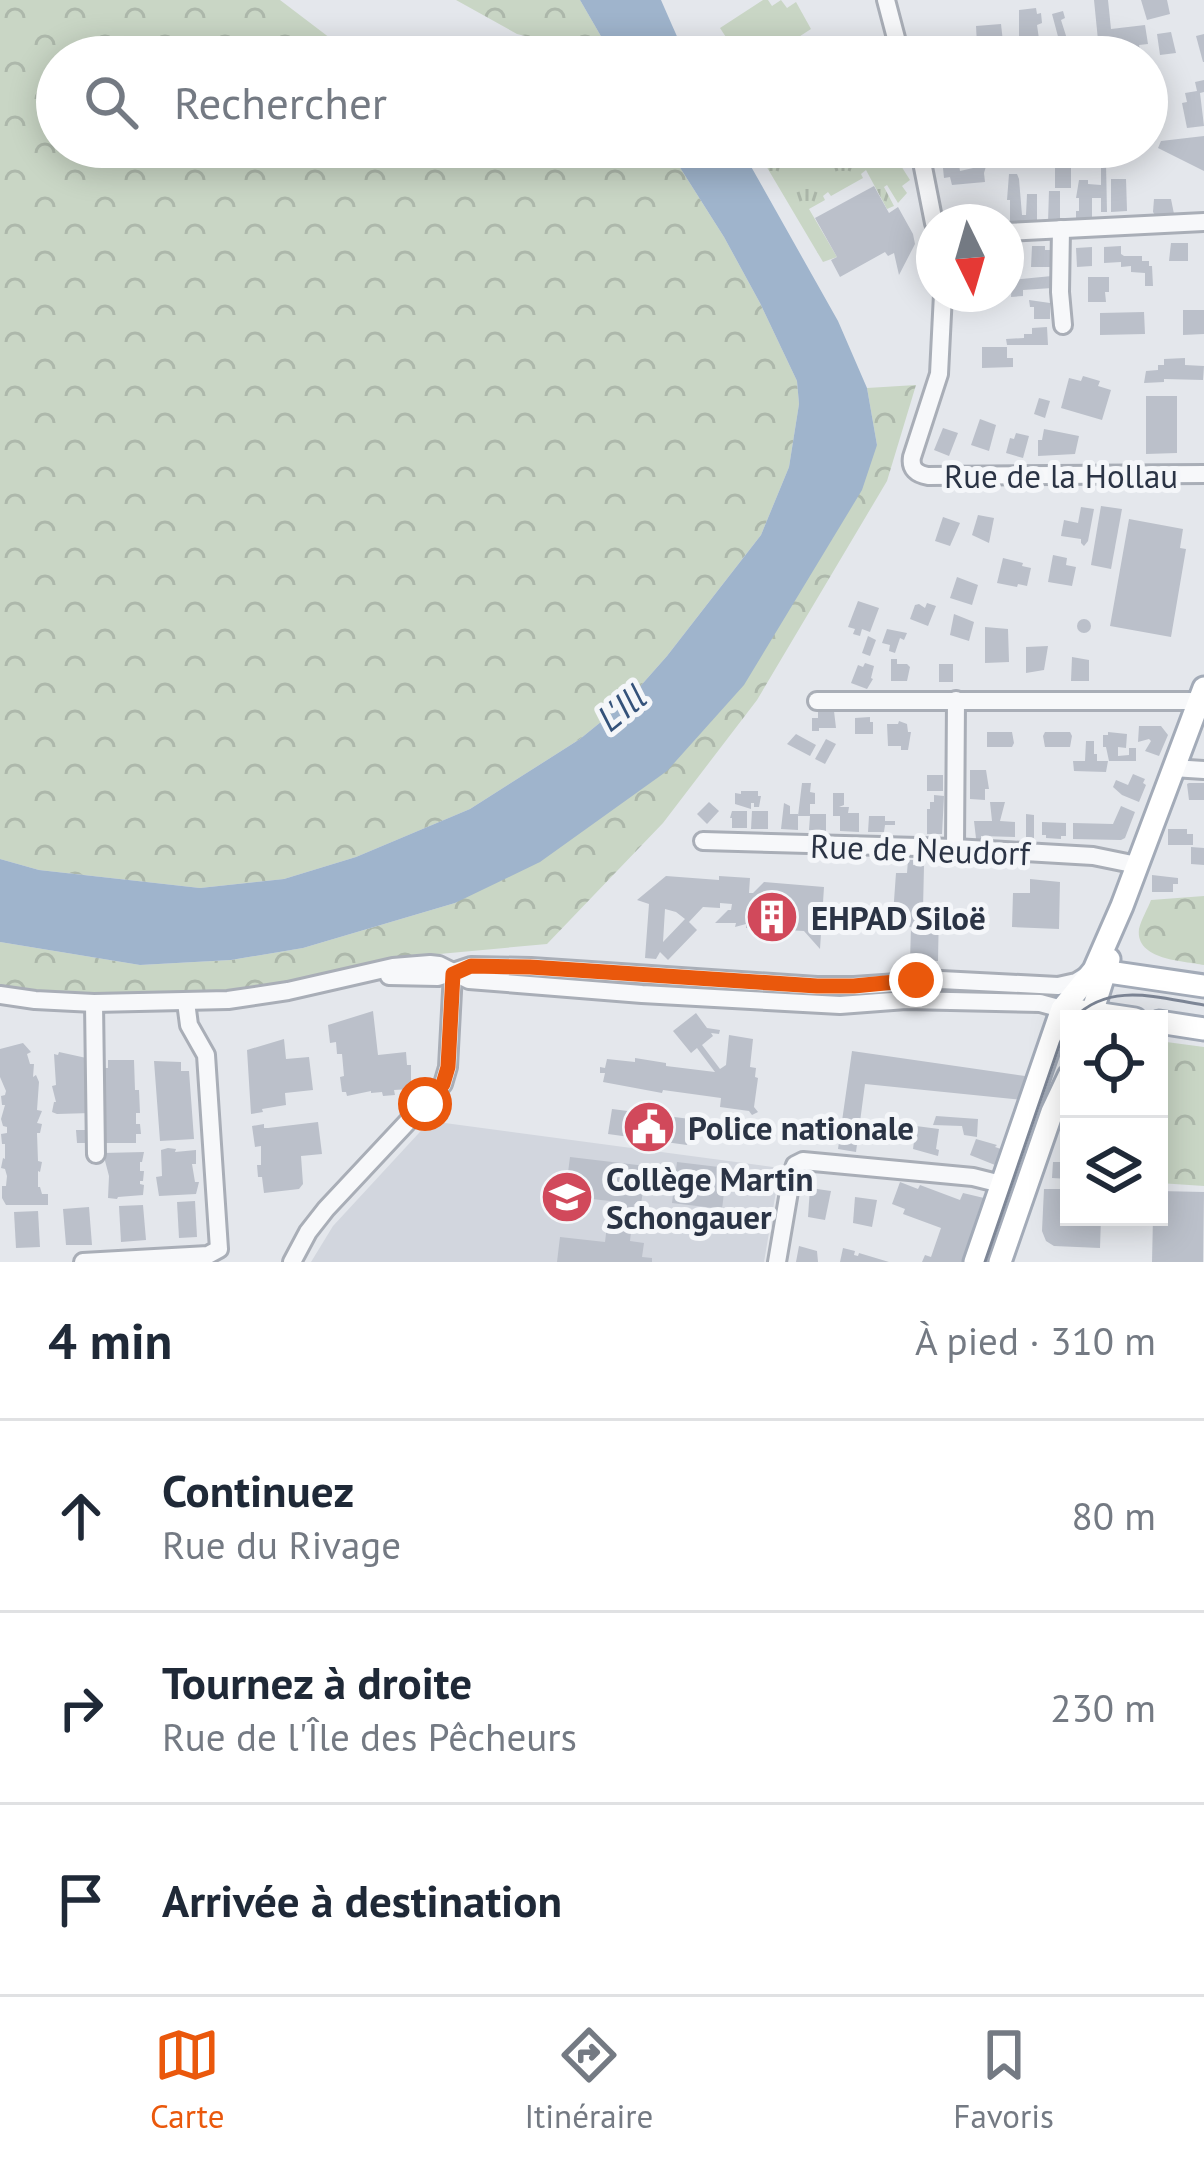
<!DOCTYPE html>
<html lang="fr">
<head>
<meta charset="utf-8">
<style>
	body { margin:0; font-family:"PT Sans",sans-serif; background:#f2f2f3; color:#1f2937 }
	.controls { position:absolute; right:36px; bottom:36px; display:grid; overflow:hidden; border-radius:0px; box-shadow:0 6px 30px #0003 }
	.controls button { width:108px; height:108px; display:grid; place-items:center; padding:0; border:0; border-bottom:3px solid #e0e1e3; background:#fff; color:#1f2937; font:60px sans-serif }
	.compass { position:absolute; left:916px; top:204px; width:108px; height:108px; border-radius:50%; background:#fff; box-shadow:0 6px 30px #0003; rotate:175deg }
	.stop { position:absolute; width:36px; height:36px; margin:-27px; border:9px solid #ea580c; border-radius:50%; background:#fff }
	.stop.end { background:#ea580c; border-color:#fff; box-shadow:0 3px 12px #0008 }
	.list { margin:0; padding:0; list-style:none }
	h2 { display:flex; justify-content:space-between; align-items:center; height:156px; margin:0; padding:0 48px; font-size:51px }
	h2 small { font-size:39px; font-weight:400; color:#747a83 }
	.list li { display:grid; grid-template-columns:78px 1fr auto; gap:36px; align-items:center; box-sizing:border-box; height:192px; padding:0 48px; border-top:3px solid #e0e1e3 }
	.list b { display:block; font-size:45px; white-space:nowrap }
	.list p { margin:0; font-size:39px; white-space:nowrap; color:#747a83 }
	.list em { font-size:39px; font-style:normal; color:#747a83 }
	.icon { flex:none; width:66px; height:66px; fill:none; stroke:currentColor; stroke-width:2; stroke-linecap:round; stroke-linejoin:round }
	.map { position:relative; flex:none; width:1204px; height:1262px; overflow:hidden }
	.search { position:absolute; background:#fff; box-shadow:0 6px 30px #0003; left:36px; right:36px; top:36px; height:132px; display:flex; align-items:center; gap:30px; box-sizing:border-box; padding:0 42px; border-radius:66px; color:#747a83; font-size:45px }
	.sheet { height:732px; background:#fff }
	nav { display:flex; justify-content:space-around; align-items:center; box-sizing:border-box; height:168px; border-top:3px solid #e0e1e3; background:#fff; font-size:33px; color:#747a83 }
	nav a { display:grid; justify-items:center; gap:6px }
	nav .on { color:#ea580c }
	.map>svg:first-child { display:block }
</style>
</head>
<body>
<div class="map">
<svg width="1204" height="1262" viewBox="0 0 1204 1262">
	<defs>
		<pattern id="grass-tufts" width="24" height="20" patternUnits="userSpaceOnUse" patternTransform="scale(3)"><rect width="24" height="20" fill="#c9d6c5"/><path d="M3 7l-1-3M5 7V3M7 7l1-3M15 17l-1-3M17 17v-4M19 17l1-3" fill="none" stroke="#adb8ab"/></pattern>
		<pattern id="forest-crowns" width="20" height="18" patternUnits="userSpaceOnUse" patternTransform="scale(3)"><rect width="20" height="18" fill="#c9d6c5"/><path d="M2 6a3 3 0 1 1 6 0M12 15a3 3 0 1 1 6 0" fill="none" stroke="#adb8ab"/></pattern>
	</defs>
	<rect width="100%" height="100%" fill="#e4e7ec"/>
	<!-- built -->
	<path fill="#d2d6de" d="M430,1121L780,1168L764,1262H311L333,1226Z"/>
	<!-- grass -->
	<path fill="url(#grass-tufts)" d="M784,147H889L910,180L902,186L907,193L898,203L887,185L884,187L894,206L887,209L866,170L861,174L863,178L831,196L828,192L823,196L825,200L809,209L837,257L823,262L762,159Z"/>
	<!-- forest -->
	<g fill="url(#forest-crowns)">
		<path d="M0,0H280L355,57H57V147H667L724,237L760,303L797,381L799,404L789,467L761,535L667,656L629,699L580,739L470,809L356,857L284,879L200,888L39,870L0,859Z"/>
		<path d="M456,0H580L613,57H567L565,46L517,34Z"/>
		<path d="M916,385L887,481L757,700L663,823L547,944L385,959L228,994L118,996L24,992L0,985V942L140,965L231,960L303,948L455,903L877,445L867,388Z"/>
		<path d="M1204,896V965C1184,961 1135,960 1139,929C1141,920 1148,908 1151,900Z"/>
		<path d="M1159,1041L1204,1047V1186L1159,1183Z"/>
	</g>
	<!-- green -->
	<path fill="#c9d6c5" d="M763,0H768L772,6L781,0L787,8L796,2L811,29L794,40L805,57H739L720,28Z"/>
	<!-- water -->
	<g fill="#9fb4cc">
		<path d="M580,0H661L686,57H613Z"/>
		<path d="M667,147H740L838,321L867,388L877,445L862,490L744,685L667,771L540,862L455,903L303,948L231,960L140,965L0,942V859L39,870L200,888L284,879L356,857L470,809L580,739L629,699L667,656L761,535L789,467L799,404L797,381L760,303L724,237Z"/>
	</g>
	<!-- building -->
	<g fill="#bbc0ca" fill-rule="evenodd">
		<path d="M1094,0H1108L1111,29L1145,25L1148,44L1139,45L1140,50L1116,53L1115,48L1099,50Z"/>
		<path d="M1141,0H1167L1170,14L1147,20Z"/>
		<path d="M1036,8L1037,14L1041,13L1042,23L1037,25L1039,39L1019,41V10Z"/>
		<path d="M1063,11L1065,18L1061,20L1068,42L1060,44L1052,14Z"/>
		<path d="M1001,24L1003,42L977,44L976,26Z"/>
		<path d="M1171,32L1176,53L1160,55L1157,34Z"/>
		<path d="M1204,34V62H1203L1196,36Z"/>
		<path d="M1204,80V92L1200,93L1204,126L1187,128L1182,103L1187,102L1185,93L1197,91L1195,82Z"/>
		<path d="M1204,136V171L1158,148L1161,141Z"/>
		<path d="M1021,149V162L999,165L998,150Z"/>
		<path d="M983,162L987,163L984,173L985,182L952,185L950,177L944,178L943,168L959,165L960,171L982,166Z"/>
		<path d="M1101,163H1106L1107,212H1101V198H1092V219L1076,218V211H1079V198H1076L1079,180H1088V184L1101,185Z"/>
		<rect x="1055" y="166" width="16" height="22"/>
		<path d="M1009,174H1017L1019,179L1022,215H1026L1027,194H1037V222H1010V200H1007Z"/>
		<path d="M1111,179H1126L1127,211L1111,212Z"/>
		<path d="M874,186L889,213L898,207L913,234L915,244L899,275L894,253L888,256L885,252L840,277L831,260L837,257L815,218Z"/>
		<path d="M1049,191H1060V222H1048Z"/>
		<path d="M1154,199H1171L1174,214L1155,215L1153,212Z"/>
		<path d="M1171,243H1188V261H1169Z"/>
		<path d="M1032,246H1045V250H1052V267H1031Z"/>
		<path d="M1121,246V254L1124,256H1142V261H1149V266H1152L1153,286H1145V273L1131,272V266L1121,267V262L1104,263V247Z"/>
		<path d="M1092,247V266L1077,267L1076,248Z"/>
		<path d="M1052,276V288L1023,290V296L1011,297L1012,280Z"/>
		<path d="M1088,277H1109V292H1105L1106,302H1088Z"/>
		<path d="M1029,300L1050,303V319H1034V307H1030Z"/>
		<path d="M1183,310H1204V334L1183,335Z"/>
		<path d="M1144,312L1145,334L1100,335V313Z"/>
		<path d="M1047,327L1048,345H1007L1006,339L1024,338V334H1032V328Z"/>
		<path d="M982,347H1007V358H1013V367L982,368Z"/>
		<path d="M1185,358V365L1204,366L1203,380L1164,379V382L1144,383L1146,371L1158,370V365H1164V359Z"/>
		<path d="M1083,376L1100,381L1098,386L1111,390L1102,420L1061,408L1069,378L1081,381Z"/>
		<path d="M1146,396H1177V453L1146,454Z"/>
		<path d="M1039,398L1050,401L1045,418L1034,414Z"/>
		<path d="M980,419L996,425L989,451L971,445Z"/>
		<path d="M943,428L958,433L949,456L934,450Z"/>
		<path d="M1044,429L1079,436L1075,454L1038,456V440H1042Z"/>
		<path d="M1016,433L1029,436L1023,458L1006,453L1010,438L1014,439Z"/>
		<path d="M1101,506L1122,509L1111,569L1091,565Z"/>
		<path d="M1081,507L1094,509L1088,541L1084,546L1081,543V539L1061,536L1064,520L1078,523Z"/>
		<path d="M978,515L994,518L989,543L972,535Z"/>
		<path d="M943,517L960,523L950,546L935,541Z"/>
		<path d="M1129,519L1183,529L1180,548L1186,549L1171,637L1110,626Z"/>
		<path d="M1053,555L1067,558L1066,565L1076,567L1072,586L1048,582Z"/>
		<path d="M1003,558L1023,563L1022,566L1031,568L1027,586L1018,584L1017,587L997,583Z"/>
		<path d="M957,577L978,585L972,605L950,598Z"/>
		<path d="M858,601L879,608L870,632L862,629L860,636L853,634L855,629L848,627Z"/>
		<path d="M927,603L936,606L928,626L910,619L915,605L919,604L925,608Z"/>
		<path d="M954,614L974,622L969,641L950,635Z"/>
		<circle cx="1084" cy="626" r="7"/>
		<path d="M985,627L1008,629L1009,662L985,663Z"/>
		<path d="M887,629L907,633L904,640L900,638L895,653L889,651L890,645L882,643Z"/>
		<path d="M868,636L876,640L870,656L862,653Z"/>
		<path d="M1048,646L1044,670L1026,673V647Z"/>
		<path d="M1072,657L1089,660V681H1071Z"/>
		<path d="M891,659H897V664H907L910,667L907,681H891Z"/>
		<path d="M865,663L874,666L871,678L873,679L867,689L851,683L858,665L863,667Z"/>
		<rect x="939" y="664" width="14" height="18"/>
		<path d="M818,710L834,711L836,728H819V731H812V718H818Z"/>
		<path d="M870,717V722H873V734H855V718Z"/>
		<path d="M899,721L907,724L908,732H911L908,750H901V746H888L887,724H898Z"/>
		<path d="M1139,726H1161L1168,735L1159,756L1145,751L1151,741L1149,739L1138,742Z"/>
		<path d="M987,732H1012L1014,743L1012,747H987Z"/>
		<path d="M1045,732H1070L1072,736L1070,747H1045L1043,736Z"/>
		<path d="M1108,732L1127,734L1126,748L1118,747V756L1129,755V748H1136V761H1109L1106,747H1103V735H1108Z"/>
		<path d="M796,734L816,745L810,756L787,744Z"/>
		<path d="M826,739L836,744L825,764L815,759Z"/>
		<path d="M1086,741H1094V754H1097V761H1108L1106,772L1074,771L1073,761H1085Z"/>
		<path d="M970,770H986L989,789H985V800L970,799Z"/>
		<path d="M1133,774L1145,779L1143,783L1146,785L1139,802L1122,795L1113,787L1116,780L1128,785Z"/>
		<rect x="927" y="775" width="16" height="16"/>
		<path d="M802,783H811L810,792L815,793V804H810V814H826V831L809,830L810,816H798Z"/>
		<path d="M1189,783H1204V800H1189L1187,784Z"/>
		<path d="M741,791H758V796H761L759,807H754V803H751V809L735,804V793L741,794Z"/>
		<path d="M833,793H844V805L839,807H849L848,813H859V832L840,831V816H833Z"/>
		<path d="M934,795L944,796L942,834H927V809H930V802H934Z"/>
		<path d="M709,802L719,811L707,824L697,814Z"/>
		<path d="M990,802H1005L1000,821L1015,822V837L981,836V847H977L974,821H992Z"/>
		<path d="M784,803L790,806V814H798V830L781,829Z"/>
		<path d="M1121,806L1135,812L1125,838L1121,840L1073,839V823L1113,824Z"/>
		<path d="M732,811H747V828H732V818H730Z"/>
		<path d="M752,811H768V829H751Z"/>
		<path d="M1026,814L1034,815V838L1026,837Z"/>
		<path d="M869,816H885V821H895V825H885L884,832H868Z"/>
		<path d="M1042,822L1066,823V836H1061V839L1046,838V835H1042Z"/>
		<path d="M1168,829H1187V834H1193V845H1168Z"/>
		<path d="M1191,847L1204,848V865L1191,864Z"/>
		<path d="M908,860H913V865L924,866L923,909H928V906L939,907L938,961H927V966H921V961H910L911,927L892,929L896,873H907Z"/>
		<path d="M1152,875L1178,878V884H1173V892H1152Z"/>
		<path d="M666,876L719,880V876L750,878L749,893H753L764,882L824,887L820,949L804,931L746,928V924L735,927L736,923H715L728,910H731L732,904L720,903V908L703,907L689,922L697,930L668,960L660,952L656,959L645,958L649,904L637,900ZM665,909L676,912L685,919L663,942Z"/>
		<path d="M1030,879L1060,882L1059,929L1012,927L1013,893H1030Z"/>
		<path d="M373,1011L378,1055L406,1052L407,1065H411V1089L394,1090L395,1095L383,1096L382,1092L371,1093V1091L347,1096L346,1092H342L340,1077L344,1076L342,1054H337L336,1042L330,1043L328,1025Z"/>
		<path d="M696,1013L707,1028L720,1030L719,1034L711,1033L713,1036L702,1045L720,1069L726,1065L729,1035L753,1039L750,1067L756,1068L755,1077L758,1078L754,1107L758,1112L752,1115L749,1111L720,1107L721,1098L663,1090L662,1093L603,1082L605,1073H600V1067L605,1068L607,1059L635,1062V1058L666,1063V1066L715,1072L697,1048L691,1053L673,1031Z"/>
		<path d="M284,1039L286,1059L309,1057L313,1090L285,1093L286,1105L262,1109L263,1112L251,1114L247,1050Z"/>
		<path d="M23,1043L31,1052L27,1054L30,1064H34L33,1077L36,1075L39,1082L37,1110L42,1111L37,1123L42,1124L40,1133H37L38,1161L42,1162L40,1172L38,1171V1187H40L42,1194H48V1205H6L2,1198V1186H6L7,1176L5,1169L1,1168L3,1158L5,1159V1144H2L1,1134L7,1133V1127L3,1126L1,1119L5,1105H2L1,1096L5,1095L6,1091L0,1077V1049Z"/>
		<path d="M852,1051L1025,1076L1022,1100L865,1084L856,1152L838,1149Z"/>
		<path d="M59,1052L91,1059V1113L57,1114L52,1112L54,1102H56L52,1086L56,1085L54,1054L58,1055Z"/>
		<path d="M108,1060H134L135,1090H139L140,1113H136V1124H140L141,1134H136V1143H102L101,1068H108Z"/>
		<path d="M154,1061L181,1062V1071H189L194,1139L160,1141Z"/>
		<path d="M612,1109L690,1119L687,1145L608,1134Z"/>
		<path d="M936,1116L978,1119L977,1137L964,1135L962,1126L933,1125Z"/>
		<path d="M318,1122L322,1154L301,1156L303,1184L299,1189L264,1193L262,1177H258L257,1165H261V1146L255,1147L252,1126L264,1124V1128H268Z"/>
		<path d="M916,1126L939,1129L936,1149L939,1150L938,1156L913,1149Z"/>
		<path d="M76,1130H89V1143H77Z"/>
		<path d="M976,1139L997,1145L995,1147L1001,1149L995,1165L970,1155Z"/>
		<path d="M168,1148L176,1149L175,1152L196,1150V1164H192L195,1182H199L196,1194L159,1196L156,1177L162,1176L161,1150Z"/>
		<path d="M144,1152L142,1162H140V1171H144L143,1181H140V1184L144,1185L143,1195L118,1197L117,1199L108,1198L109,1176L103,1153Z"/>
		<path d="M570,1157L646,1166L641,1205L634,1204L630,1241L644,1243L642,1257L652,1258V1262H557L560,1237L605,1242L610,1201L565,1196Z"/>
		<path d="M677,1162L727,1168L722,1209L672,1203Z"/>
		<path d="M1053,1162H1069V1179L1052,1178Z"/>
		<path d="M900,1182L918,1189L920,1185L960,1200L963,1193L984,1198L983,1208L980,1207L977,1216L981,1217L972,1246L964,1262H922L925,1255L931,1257L941,1228L903,1214L905,1209L892,1204Z"/>
		<path d="M810,1188L831,1191L825,1220L808,1217Z"/>
		<path d="M1044,1189H1062L1061,1193H1069V1217H1101L1100,1248L1054,1246L1046,1241L1042,1231Z"/>
		<path d="M1159,1191L1204,1192L1203,1262H1152L1153,1217H1159Z"/>
		<path d="M855,1197L877,1200L872,1227L853,1223Z"/>
		<path d="M195,1201L197,1237L179,1238L177,1202Z"/>
		<path d="M143,1205L146,1240L121,1242L119,1206Z"/>
		<path d="M89,1207L92,1245H66L63,1209Z"/>
		<path d="M38,1211L40,1247L16,1248L14,1212Z"/>
		<path d="M799,1246L817,1251L818,1262H796Z"/>
		<path d="M843,1248L855,1251L854,1255L858,1256L859,1253L889,1262H840Z"/>
	</g>
	<g fill="none" stroke-linecap="round" stroke-linejoin="round">
		<!-- minor casing -->
		<g stroke="#a9aeb7" stroke-width="22">
			<g id="minor">
				<path d="M886,0L901,57"/>
				<path d="M919,147L934,223"/>
				<path d="M1061,229L1060,292L1063,325"/>
				<path d="M1006,232L1204,222"/>
				<path d="M943,294L939,374L912,457C910,469 917,474 928,476L1204,474"/>
				<path d="M817,701H1200"/>
				<path d="M1173,768L1204,770"/>
				<path d="M703,841L955,848L1093,856L1137,865"/>
				<path d="M955,848L956,700"/>
				<path d="M389,976L438,977L471,966L531,967L817,986H854L941,980L1058,986L1076,982L1089,974"/>
				<path d="M0,995L35,1000L94,1003L228,1000L288,991L393,967L430,964L439,965L469,980L642,994L840,1005L906,1000L1040,1003L1062,1009"/>
				<path d="M94,1003L96,1154"/>
				<path d="M83,1262L208,1255L219,1249L206,1055L189,1025L186,1002"/>
				<path d="M292,1262L308,1232L326,1209L443,1084L448,1067L453,973"/>
				<path d="M777,1262L792,1174L795,1165L803,1161L973,1177L1001,1184"/>
			</g>
		</g>
		<!-- major casing -->
		<g stroke="#a3abb8" stroke-width="27">
			<g id="major">
				<path d="M1095,970L1204,986"/>
				<path d="M1081,1011L1135,1019"/>
				<path d="M1090,1019L1109,959"/>
				<path d="M1159,1022L1204,1029"/>
				<path d="M975,1262L1062,1009L1094,970L1122,906L1204,688"/>
				<path d="M1000,1262L1052,1112L1069,1076"/>
			</g>
		</g>
		<!-- minor -->
		<use href="#minor" stroke="#f7f8fa" stroke-width="16"/>
		<!-- major -->
		<use href="#major" stroke="#fff" stroke-width="21"/>
		<!-- tram -->
		<g stroke="#7d8696" stroke-width="3">
			<path d="M1073,1019C1109,981 1158,998 1204,1005"/>
			<path d="M985,1262L1060,1043L1069,1024"/>
		</g>
	</g>
	<g fill="none" stroke-linecap="round" stroke-linejoin="round">
		<!-- route -->
		<path stroke="#ea580c" stroke-width="15" d="M425,1104L443,1084L448,1067L453,974L471,966L530,967L817,986H854L916,980"/>
	</g>
	<!-- icons -->
	<defs>
		<g id="building-disc" transform="scale(2.7)"><circle r="9.5" fill="#d1495b" stroke="#f4f6f9"/><path d="M-4-6H4V6H1V3H-1V6H-4ZM-2.5-4.3h1.7v1.8h-1.7ZM.8-4.3h1.7v1.8H.8ZM-2.5-1h1.7V.8h-1.7ZM.8-1h1.7V.8H.8Z" fill="#fff"/></g>
		<g id="civic-disc" transform="scale(2.7)"><circle r="9.5" fill="#d1495b" stroke="#f4f6f9"/><path d="M-.6-6.5H3V-4.5H.6V-3L4-1V1h2V6H-6V1h2V-1L-.6-3ZM-1.2 2.5V6h2.4V2.5Z" fill="#fff"/></g>
		<g id="school-disc" transform="scale(2.7)"><circle r="9.5" fill="#d1495b" stroke="#f4f6f9"/><path d="M0-5L7-2L0 1L-7-2ZM-4 1L0 2.5L4 1V4Q0 6-4 4Z" fill="#fff"/></g>
	</defs>
	<g fill-rule="evenodd">
		<use href="#building-disc" x="772" y="917"/>
		<use href="#civic-disc" x="649" y="1127"/>
		<use href="#school-disc" x="567" y="1197"/>
	</g>
	<g text-anchor="middle" dominant-baseline="central" stroke-width="10" stroke-linejoin="round" paint-order="stroke">
		<!-- street labels -->
		<g font-size="33" fill="#2b3445" stroke="#f4f6f9">
			<text x="1061" y="475">Rue de la Hollau</text>
			<text transform="translate(920 849) rotate(2)">Rue de Neudorf</text>
		</g>
		<!-- poi labels -->
		<g font-size="33" font-weight="bold" fill="#2b3445" stroke="#f4f6f9" text-anchor="start">
			<text x="811" y="917">EHPAD Siloë</text>
			<text x="688" y="1127">Police nationale</text>
			<text x="606" y="1178">Collège Martin<tspan x="606" dy="38">Schongauer</tspan></text>
		</g>
		<!-- water labels -->
		<g font-size="36" font-style="italic" fill="#34527a" stroke="#f4f6f9">
			<text transform="translate(621 707) rotate(-39)">L'Ill</text>
		</g>
	</g>
</svg>
<div class="controls">
<button><svg class="icon" aria-label="locate" viewBox="0 0 24 24"><circle cx="12" cy="12" r="6"/><path d="M12 2v4M12 18v4M2 12h4M18 12h4"/></svg></button>
<button><svg class="icon" aria-label="layers" viewBox="0 0 24 24"><path d="M12 4l9 5-9 5-9-5zM3 14l9 5 9-5"/></svg></button>
</div>
<svg class="compass" viewBox="-18 -18 36 36"><path d="M0-13l5 13h-10z" fill="#e53935"/><path d="M0 13l5-13h-10z" fill="#747a83"/></svg>
<div class="stop" style="left:425px;top:1104px"></div>
<div class="stop end" style="left:916px;top:980px"></div>
<div class="search"><svg class="icon" aria-label="search" viewBox="0 0 24 24"><circle cx="10" cy="10" r="6"/><path d="M15 15l6 6"/></svg>Rechercher</div>
</div>
<section class="sheet">
<h2>4 min<small>À pied · 310 m</small></h2>
<ul class="list">
<li><svg class="icon" aria-label="ahead" viewBox="0 0 24 24"><path d="M12 20V5M6 11l6-6 6 6"/></svg><div><b>Continuez</b><p>Rue du Rivage</p></div><em>80 m</em></li>
<li><svg class="icon" aria-label="right" viewBox="0 0 24 24"><path d="M7 20v-9h11M14 6l5 5-5 5"/></svg><div><b>Tournez à droite</b><p>Rue de l'Île des Pêcheurs</p></div><em>230 m</em></li>
<li><svg class="icon" aria-label="arrive" viewBox="0 0 24 24"><path d="M6 21V4h12l-3 4 3 4H6"/></svg><div><b>Arrivée à destination</b></div></li>
</ul>
</section>
<nav>
<a class="on"><svg class="icon" aria-label="map" viewBox="0 0 24 24"><path d="M3 6l6-2 6 2 6-2v14l-6 2-6-2-6 2zM9 4v14M15 6v14"/></svg>Carte</a>
<a><svg class="icon" aria-label="directions" viewBox="0 0 24 24"><path d="M12 3l9 9-9 9-9-9zM9 14v-3h6M13 9l2 2-2 2"/></svg>Itinéraire</a>
<a><svg class="icon" aria-label="saved" viewBox="0 0 24 24"><path d="M7 4h10v16l-5-4-5 4z"/></svg>Favoris</a>
</nav>
</body>
</html>
